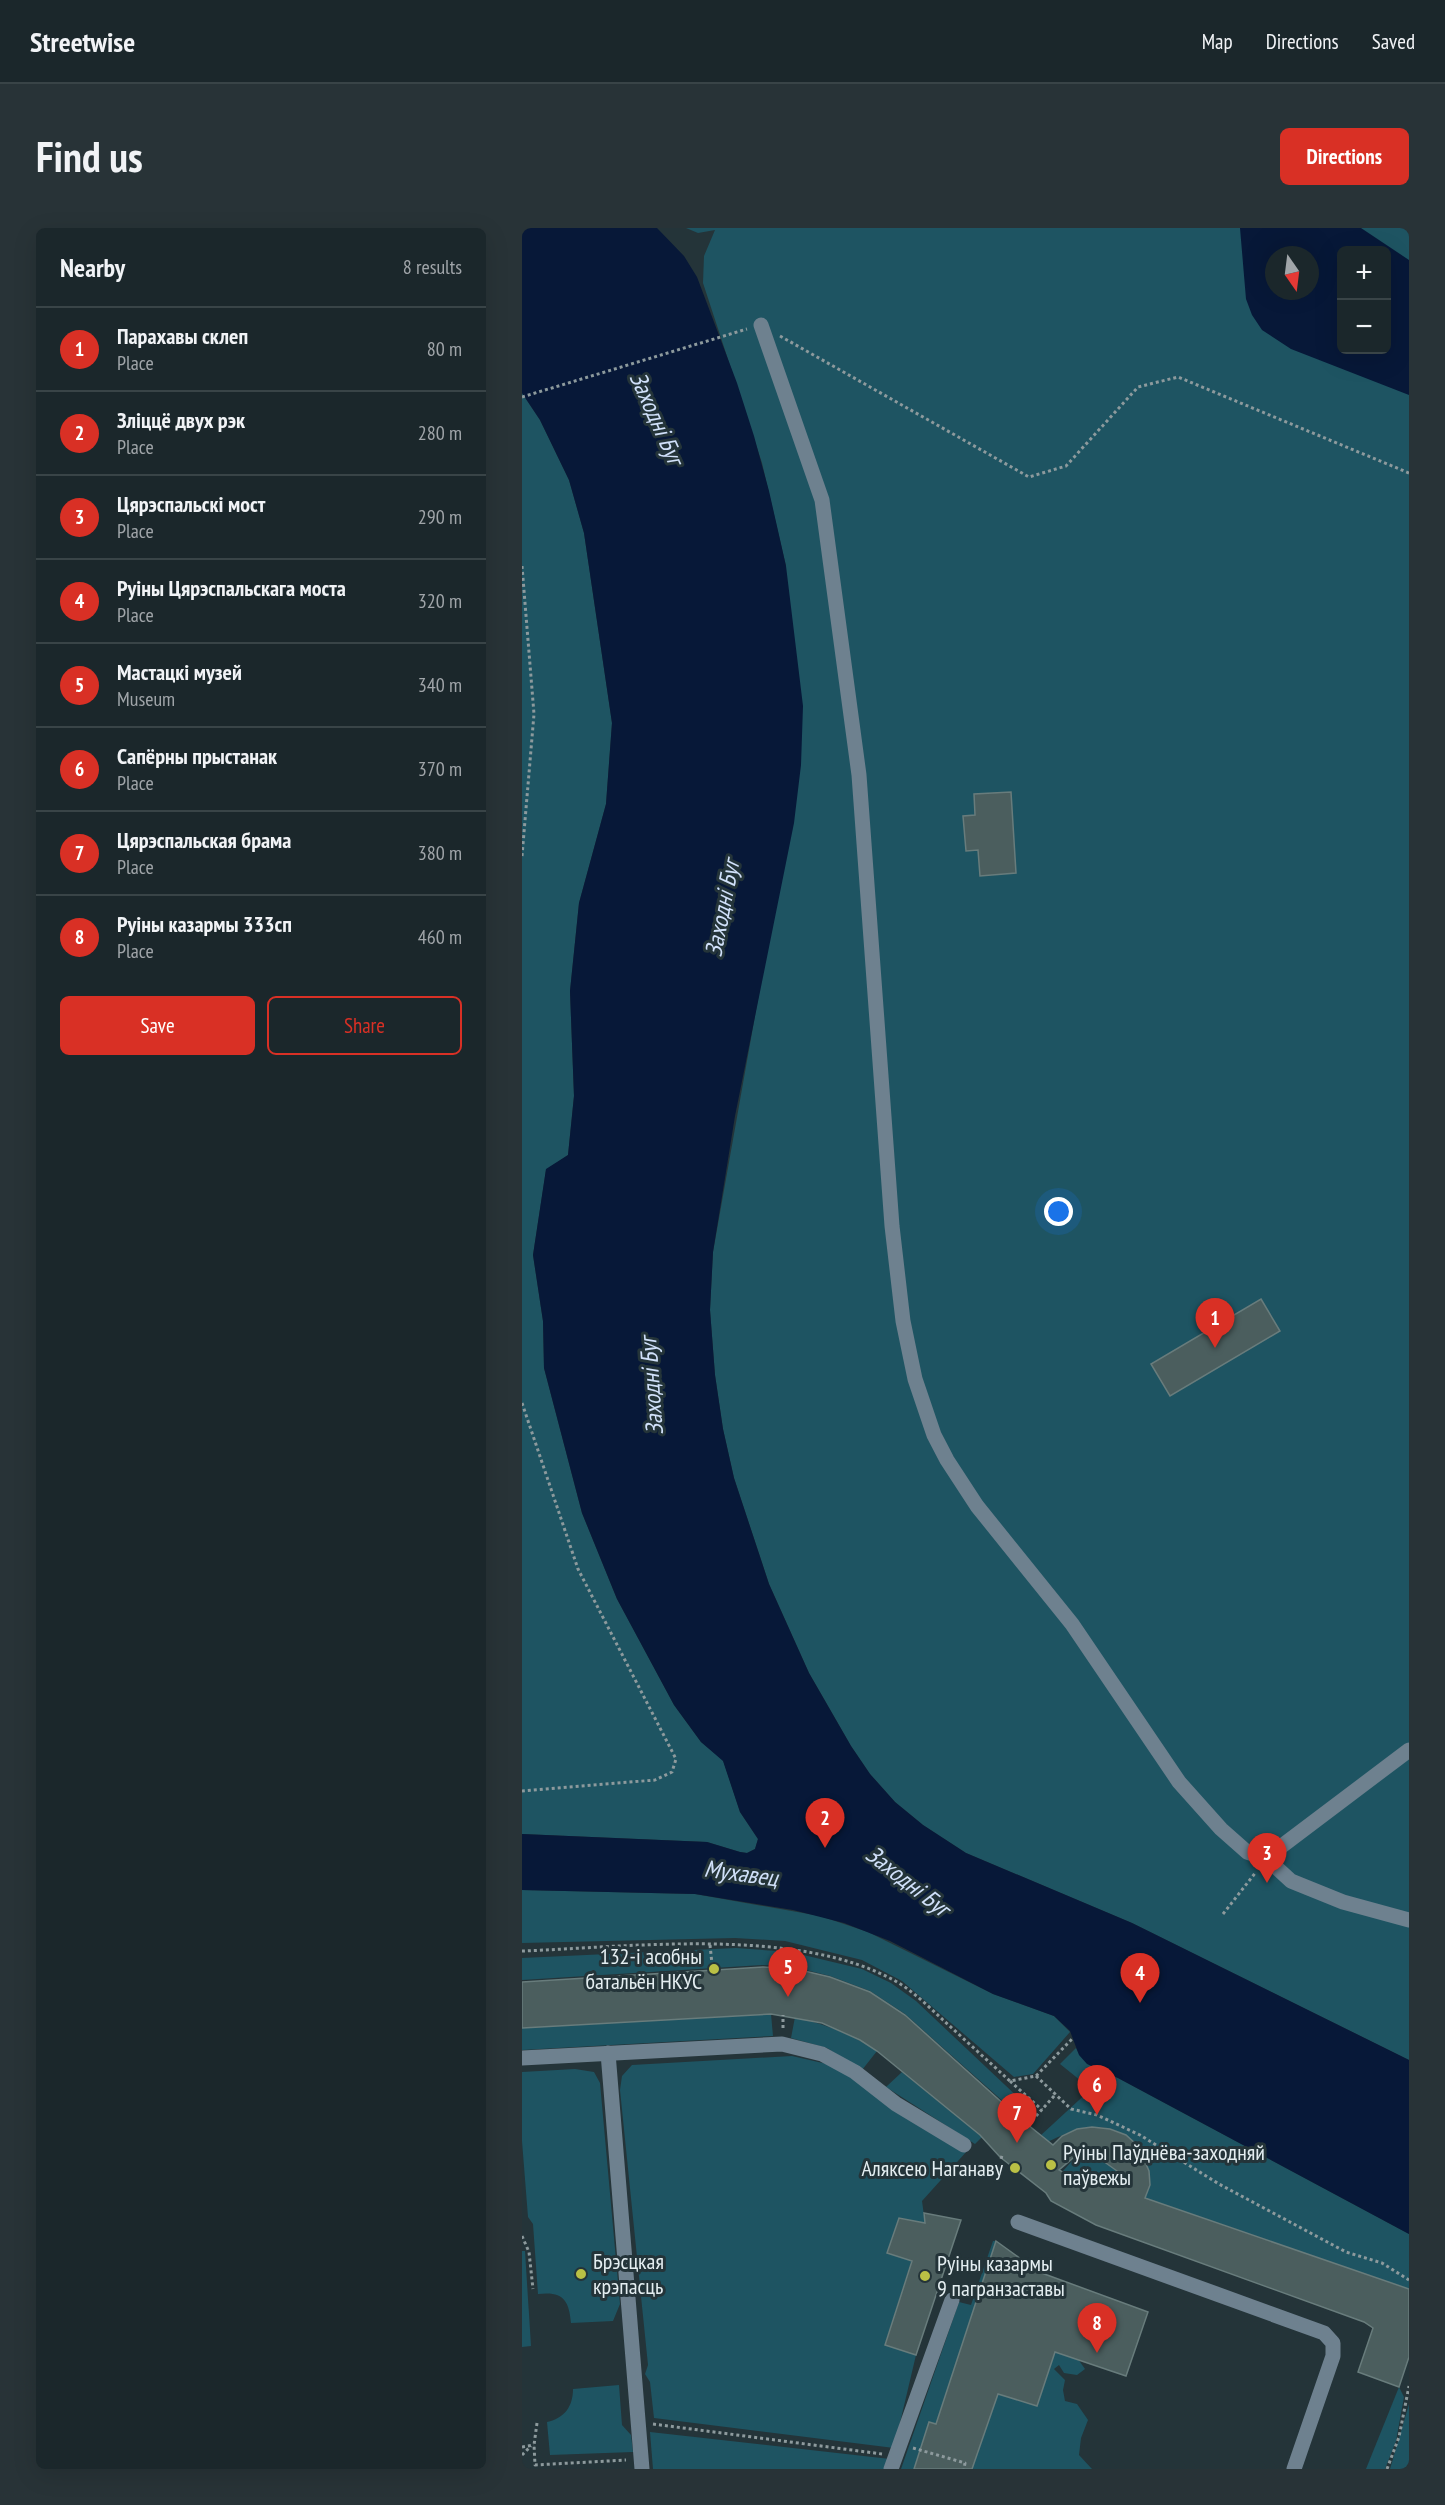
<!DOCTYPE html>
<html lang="en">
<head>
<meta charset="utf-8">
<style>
	body { margin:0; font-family:"PT Sans Narrow",sans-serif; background:#283337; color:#f1f3f6 }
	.controls { position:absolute; right:18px; top:18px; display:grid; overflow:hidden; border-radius:9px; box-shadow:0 6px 24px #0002 }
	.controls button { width:54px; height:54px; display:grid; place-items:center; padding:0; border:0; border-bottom:2px solid #394447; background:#1b272b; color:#f1f3f6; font:30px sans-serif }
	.compass { position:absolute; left:743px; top:18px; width:54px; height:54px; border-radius:50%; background:#1b272b; box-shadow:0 6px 24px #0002; rotate:166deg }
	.you { position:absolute; left:537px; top:984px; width:21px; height:21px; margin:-15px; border:4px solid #fff; border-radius:50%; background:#1a73e8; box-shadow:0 0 0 9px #1a73e833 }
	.badge { display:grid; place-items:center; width:39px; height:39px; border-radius:50%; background:#d93025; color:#fff; font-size:20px; font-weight:700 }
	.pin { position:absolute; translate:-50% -50px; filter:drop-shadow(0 2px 3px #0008) }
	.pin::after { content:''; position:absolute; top:32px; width:21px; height:18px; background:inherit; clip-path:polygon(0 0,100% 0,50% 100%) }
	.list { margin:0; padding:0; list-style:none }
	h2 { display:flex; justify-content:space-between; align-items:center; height:78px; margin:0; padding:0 24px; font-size:26px }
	h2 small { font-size:20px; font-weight:400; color:#a0a5a9 }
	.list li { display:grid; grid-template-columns:39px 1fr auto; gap:18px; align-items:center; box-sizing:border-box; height:84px; padding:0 24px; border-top:2px solid #394447 }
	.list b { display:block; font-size:22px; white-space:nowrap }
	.list p { margin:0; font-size:20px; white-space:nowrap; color:#a0a5a9 }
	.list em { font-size:20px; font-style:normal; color:#a0a5a9 }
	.actions { display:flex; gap:12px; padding:18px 24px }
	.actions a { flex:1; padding:14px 0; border:2px solid #d93025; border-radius:9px; text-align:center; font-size:21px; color:#d93025 }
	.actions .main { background:#d93025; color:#fff }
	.map { position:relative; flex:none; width:887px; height:2241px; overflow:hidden; border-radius:9px }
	header { display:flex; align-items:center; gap:36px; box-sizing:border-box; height:84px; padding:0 30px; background:#1b272b; border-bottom:2px solid #394447 }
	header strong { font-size:28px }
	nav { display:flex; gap:33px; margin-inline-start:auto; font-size:21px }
	.intro { display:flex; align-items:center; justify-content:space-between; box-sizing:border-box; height:144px; padding:0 36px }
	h1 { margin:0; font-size:42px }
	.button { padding:15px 27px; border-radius:9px; background:#d93025; color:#fff; font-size:21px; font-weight:700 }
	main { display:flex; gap:36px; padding:0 36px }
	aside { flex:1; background:#1b272b; border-radius:9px; box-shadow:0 6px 24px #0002 }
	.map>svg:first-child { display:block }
</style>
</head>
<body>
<header>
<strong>Streetwise</strong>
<nav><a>Map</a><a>Directions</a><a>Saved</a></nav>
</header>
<div class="intro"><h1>Find us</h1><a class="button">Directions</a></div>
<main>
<aside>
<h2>Nearby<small>8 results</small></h2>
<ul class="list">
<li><span class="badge">1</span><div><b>Парахавы склеп</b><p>Place</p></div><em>80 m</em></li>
<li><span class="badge">2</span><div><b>Зліццё двух рэк</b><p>Place</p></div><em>280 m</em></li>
<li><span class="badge">3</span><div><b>Цярэспальскі мост</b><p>Place</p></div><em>290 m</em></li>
<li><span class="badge">4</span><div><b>Руіны Цярэспальскага моста</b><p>Place</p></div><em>320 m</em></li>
<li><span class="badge">5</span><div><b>Мастацкі музей</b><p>Museum</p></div><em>340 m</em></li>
<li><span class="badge">6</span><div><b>Сапёрны прыстанак</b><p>Place</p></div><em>370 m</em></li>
<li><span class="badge">7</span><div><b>Цярэспальская брама</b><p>Place</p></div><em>380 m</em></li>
<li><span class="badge">8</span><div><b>Руіны казармы 333сп</b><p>Place</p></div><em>460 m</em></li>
</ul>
<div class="actions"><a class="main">Save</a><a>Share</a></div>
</aside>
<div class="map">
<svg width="887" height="2241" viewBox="0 0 887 2241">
	<rect width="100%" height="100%" fill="#243439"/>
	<!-- green -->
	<g fill="#1e5462" fill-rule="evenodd">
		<path d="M164,0H887V1832L610,1695L444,1625L401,1597L373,1574L348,1546L329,1518L287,1445L247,1356L212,1250L201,1201L193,1147L188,1082L191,1024L241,743L264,338L240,235L181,55L182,28L193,2L176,5ZM820,22H864V122H820ZM752,27H788V63H752Z"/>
		<path d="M0,165L18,192L47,252L62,305L90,495L84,576L57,675L48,763L52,868L46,927L24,942L11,1027L21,1093L22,1140L60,1285L95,1371L152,1477L179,1514L201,1532L218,1584L236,1611L233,1621L225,1625L218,1624L185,1614L0,1606Z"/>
		<path d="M0,1662L173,1666L298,1688L346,1704L471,1766L532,1788L548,1804L511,1846L492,1849L380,1753L340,1732L263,1713L213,1710L0,1715Z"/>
		<path d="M214,1720L269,1724L340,1741L369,1755L394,1773L501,1874L493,1884L383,1786L348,1763L308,1748L272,1739L240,1737L0,1752V1730Z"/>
		<path d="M249,1786L251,1808L0,1822V1800Z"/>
		<path d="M273,1789C302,1796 329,1806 355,1823L340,1842L305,1820L269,1810Z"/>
		<path d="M554,1820C562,1838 579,1843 596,1850L887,2006V2061L623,1970C636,1932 610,1897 569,1899C553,1900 539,1908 525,1914L518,1908L569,1861L538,1836Z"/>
		<path d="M270,1828L305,1836L338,1854L445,1923L400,1973L403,1995L377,1990L365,2025L385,2031L393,2022L363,2116L394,2127L372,2220L132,2190L128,2154L123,2146L126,2137L98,1862L100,1848L110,1837Z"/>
		<path d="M53,1841L72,1844L78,1855L98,2076L91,2093L49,2095C47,2072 41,2063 16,2066L11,1996L6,1989L0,1913V1844Z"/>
		<path d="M380,1844L460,1909L453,1916L364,1859Z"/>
		<path d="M571,1921L596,1931L606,1951L574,1954L567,1959L541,1943L558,1924Z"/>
		<path d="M471,2013H474L414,2196L407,2194L392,2241H379L437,2074L449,2077Z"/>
		<path d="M0,2023H3L9,2118L0,2119Z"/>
		<path d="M512,2117L556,2131L563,2141L555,2147L542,2145L537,2137L532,2141L543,2152L541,2162L543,2173L555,2176L566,2192L559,2210L557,2227L570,2241H450L476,2166L491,2171L499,2169L515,2178L526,2144L493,2132Z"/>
		<path d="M97,2157L100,2197L109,2207L111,2224L28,2227L25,2194C43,2190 51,2178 51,2161Z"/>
		<path d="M877,2159L882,2169L874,2213L863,2241H844Z"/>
		<path d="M887,2176V2241H868Z"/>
		<path d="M128,2204L368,2231L365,2241H131Z"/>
	</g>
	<!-- water -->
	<g fill="#071838" fill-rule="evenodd">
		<path d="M0,0H135L162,28L175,49L215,155L232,208L247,263L264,338L281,478L279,537L272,595L213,888L191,1024L188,1082L193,1147L201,1201L212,1250L247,1356L287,1445L329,1518L348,1546L373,1574L401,1597L444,1625L610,1695L887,1832V2006L596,1850L565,1836L557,1827L548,1803L532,1788L471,1766L368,1713L322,1695L271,1682L173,1666L0,1662V1606L185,1614L218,1624L225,1625L233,1621L236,1611L218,1584L201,1533L179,1514L152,1477L95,1371L60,1285L22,1140L21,1093L11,1027L24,941L46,927L52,868L48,763L57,675L84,576L90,495L62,305L47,252L18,192L0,165Z"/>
		<path d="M718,0H839L887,32V167L769,121L740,102L730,87L724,71ZM864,22V122H820V22ZM752,27H788V63H752Z"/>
	</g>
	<!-- building -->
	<g fill="#4b5e5e" stroke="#687c7c" stroke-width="1.5" fill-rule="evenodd">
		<path d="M489,564L494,645L458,648L456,622L444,623L441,588L453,587L452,566Z"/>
		<path d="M739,1071L758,1103L648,1168L629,1136Z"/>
		<path d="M241,1739L274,1741L308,1749L348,1764L383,1787L495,1888L531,1917L540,1908L555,1901L570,1899L588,1901L604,1907L616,1918L627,1943L628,1957L623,1970L887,2061V2129L877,2159L836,2144L851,2100L842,2094L574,1997L529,1973L524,1965L478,1929L458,1907L355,1823L338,1812L300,1795L249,1786L0,1800V1754ZM563,1920L602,1948L574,1954L566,1959L537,1942Z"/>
		<path d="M402,1985L439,1992L394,2127L363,2117L390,2033L365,2025L377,1990L403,1995Z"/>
		<path d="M474,2013L517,2044L626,2084L604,2148L533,2124L515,2178L476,2166L450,2241H392L407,2194L414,2196Z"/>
	</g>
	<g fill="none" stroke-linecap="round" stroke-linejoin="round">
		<!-- path -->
		<g stroke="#8d9a9d" stroke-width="3" stroke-dasharray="3 3" stroke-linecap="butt">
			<path d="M258,108L507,249L544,238L616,159L656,149L887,245"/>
			<path d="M0,169L225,101"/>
			<path d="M0,338L12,486L0,628"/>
			<path d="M0,1175L56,1341L154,1531L150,1544L133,1552L0,1563"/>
			<path d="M701,1686L734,1644"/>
			<path d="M188,1717L190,1736"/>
			<path d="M0,1723C110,1719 278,1698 375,1754C392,1764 407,1779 421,1792C443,1812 466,1833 488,1853L514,1848L551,1810"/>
			<path d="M261,1800V1787"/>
			<path d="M514,1848L549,1881L575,1887L618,1907L697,1956L824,2024L860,2035L887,2052"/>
			<path d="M488,1853L520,1882"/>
			<path d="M506,1897L533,1867"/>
			<path d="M478,1929L482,1930"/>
			<path d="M0,2008L7,2024L11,2061"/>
			<path d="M15,2195L12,2217L13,2237L104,2232"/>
			<path d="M131,2196L360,2226"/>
			<path d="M0,2219L12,2217"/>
			<path d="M391,2220L443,2235L442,2241"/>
			<path d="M0,2227L9,2218"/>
			<path d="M865,2241L877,2209L887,2158"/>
		</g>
		<!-- minor -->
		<g stroke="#6e818f" stroke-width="15">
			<path d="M239,97L300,272L337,547L370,998L381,1093L393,1151L412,1207L425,1232L455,1278L550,1396L657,1554L699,1601L725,1624L744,1630L769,1653L821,1674L887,1692"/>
			<path d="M744,1630L887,1522"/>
			<path d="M86,1825L120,2241"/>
			<path d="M0,1830L260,1816L300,1826L333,1844L374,1876L442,1917"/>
			<path d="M496,1994L802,2105L811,2115V2128L772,2241"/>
			<path d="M369,2241L430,2072"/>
		</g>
	</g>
	<!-- markers -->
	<g fill="#bac045" stroke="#243439" stroke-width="2">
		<circle cx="192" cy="1741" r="6"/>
		<circle cx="529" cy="1937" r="6"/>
		<circle cx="493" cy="1940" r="6"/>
		<circle cx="59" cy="2046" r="6"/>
		<circle cx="403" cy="2048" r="6"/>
	</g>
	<g text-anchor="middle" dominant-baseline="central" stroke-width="6" stroke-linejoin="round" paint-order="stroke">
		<!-- poi labels -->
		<g font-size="22" fill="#e4eef1" stroke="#243439" text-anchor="start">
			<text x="180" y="1728" text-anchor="end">132-і асобны<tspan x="180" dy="25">батальён НКУС</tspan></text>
			<text x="541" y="1924">Руіны Паўднёва-заходняй<tspan x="541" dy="25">паўвежы</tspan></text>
			<text x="481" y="1940" text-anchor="end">Аляксею Наганаву</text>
			<text x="71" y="2033">Брэсцкая<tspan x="71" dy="25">крэпасць</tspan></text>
			<text x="415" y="2035">Руіны казармы<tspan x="415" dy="25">9 пагранзаставы</tspan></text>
		</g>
		<!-- water labels -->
		<g font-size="24" font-style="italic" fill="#d1e1fa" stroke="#243439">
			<text transform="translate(135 190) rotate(66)">Заходні Буг</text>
			<text transform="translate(200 680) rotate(-79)">Заходні Буг</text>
			<text transform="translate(129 1158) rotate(-94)">Заходні Буг</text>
			<text transform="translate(219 1645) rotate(8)">Мухавец</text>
			<text transform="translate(386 1653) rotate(38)">Заходні Буг</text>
		</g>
	</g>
</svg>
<div class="controls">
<button>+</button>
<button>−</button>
</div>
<svg class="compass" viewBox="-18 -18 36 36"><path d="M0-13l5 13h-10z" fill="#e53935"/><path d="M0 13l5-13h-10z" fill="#a0a5a9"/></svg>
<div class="you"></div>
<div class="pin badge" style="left:693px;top:1120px">1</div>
<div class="pin badge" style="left:303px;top:1620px">2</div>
<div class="pin badge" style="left:745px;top:1655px">3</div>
<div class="pin badge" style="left:618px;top:1775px">4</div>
<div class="pin badge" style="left:266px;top:1769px">5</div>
<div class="pin badge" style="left:575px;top:1887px">6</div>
<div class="pin badge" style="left:495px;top:1915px">7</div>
<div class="pin badge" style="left:575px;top:2125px">8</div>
</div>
</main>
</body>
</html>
